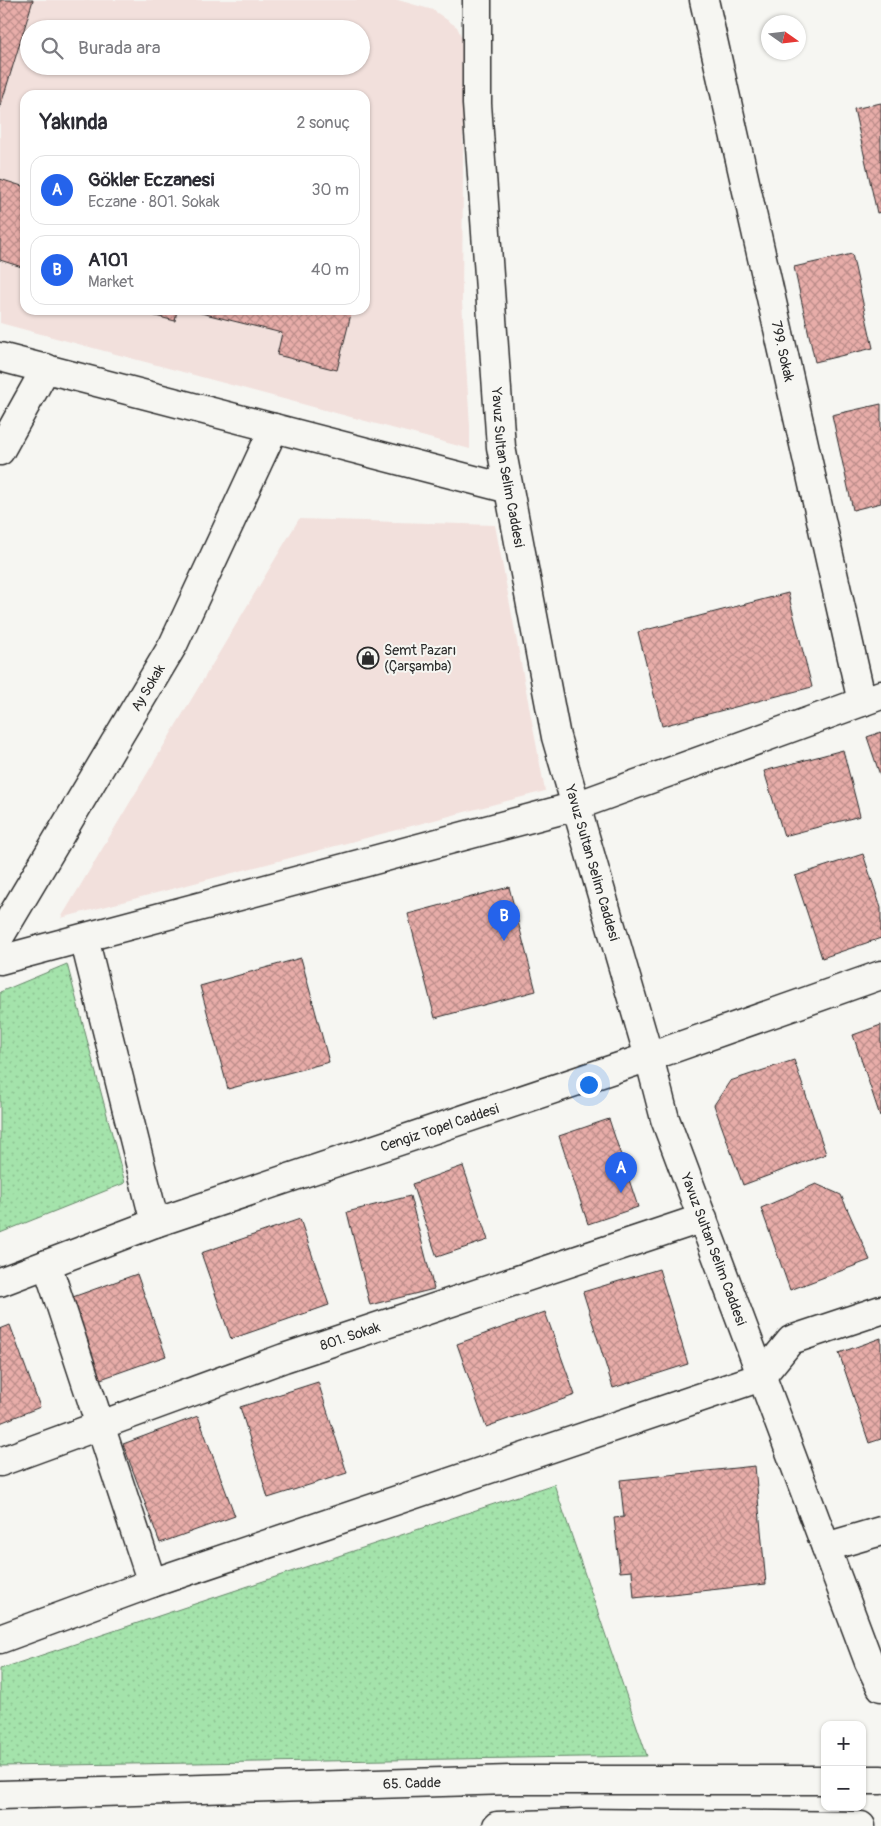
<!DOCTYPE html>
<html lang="tr">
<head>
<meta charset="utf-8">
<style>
	body { margin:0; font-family:Pangolin,sans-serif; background:#f7f7f7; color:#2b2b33 }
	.controls { position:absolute; right:15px; bottom:15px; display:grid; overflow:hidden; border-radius:10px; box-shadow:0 1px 4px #0004 }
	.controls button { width:45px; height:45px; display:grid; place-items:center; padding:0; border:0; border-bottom:1px solid #e1e1e2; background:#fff; color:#2b2b33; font:25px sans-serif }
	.compass { position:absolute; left:761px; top:15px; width:45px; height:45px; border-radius:50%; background:#fff; box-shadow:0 1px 4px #0004; rotate:104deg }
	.you { position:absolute; left:588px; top:1084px; width:18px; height:18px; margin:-12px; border:4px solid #fff; border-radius:50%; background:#1a73e8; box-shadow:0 0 0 8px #1a73e833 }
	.badge { display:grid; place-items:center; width:32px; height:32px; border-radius:50%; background:#2563eb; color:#fff; font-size:16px; font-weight:700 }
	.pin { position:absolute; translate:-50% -41px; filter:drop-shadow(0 1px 2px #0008) }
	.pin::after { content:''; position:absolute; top:26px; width:18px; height:15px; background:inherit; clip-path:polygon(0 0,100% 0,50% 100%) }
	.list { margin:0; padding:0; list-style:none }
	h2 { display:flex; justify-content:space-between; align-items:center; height:65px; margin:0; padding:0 20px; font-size:21px }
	h2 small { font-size:16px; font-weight:400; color:#7c7c81 }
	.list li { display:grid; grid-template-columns:32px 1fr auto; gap:15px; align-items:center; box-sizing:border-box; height:70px; margin:0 10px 10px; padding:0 10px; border:1px solid #e1e1e2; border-radius:15px }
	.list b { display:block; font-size:19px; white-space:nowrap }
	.list p { margin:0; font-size:16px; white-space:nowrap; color:#7c7c81 }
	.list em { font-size:16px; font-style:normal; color:#7c7c81 }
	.icon { flex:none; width:28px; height:28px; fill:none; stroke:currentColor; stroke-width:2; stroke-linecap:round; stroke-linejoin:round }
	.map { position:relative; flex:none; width:881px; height:1826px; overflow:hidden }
	.search { position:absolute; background:#fff; box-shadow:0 1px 4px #0004; left:20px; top:20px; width:350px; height:55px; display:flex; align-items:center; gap:12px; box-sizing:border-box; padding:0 18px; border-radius:28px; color:#7c7c81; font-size:19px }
	.panel { position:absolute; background:#fff; box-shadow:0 1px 4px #0004; left:20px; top:90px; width:350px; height:225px; border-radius:15px }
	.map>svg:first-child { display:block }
</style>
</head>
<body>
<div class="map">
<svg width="881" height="1826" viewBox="0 0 881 1826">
	<defs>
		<pattern id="green-dots" width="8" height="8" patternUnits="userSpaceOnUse" patternTransform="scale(1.25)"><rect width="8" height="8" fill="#a4e3ab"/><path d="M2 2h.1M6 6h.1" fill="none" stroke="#8dc393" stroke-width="1.8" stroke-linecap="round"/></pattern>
		<pattern id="building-cross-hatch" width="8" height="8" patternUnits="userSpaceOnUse" patternTransform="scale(1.25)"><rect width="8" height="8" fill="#e8ada9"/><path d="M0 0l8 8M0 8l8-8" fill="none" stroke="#bc8d8a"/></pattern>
	</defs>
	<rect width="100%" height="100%" fill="#f6f6f2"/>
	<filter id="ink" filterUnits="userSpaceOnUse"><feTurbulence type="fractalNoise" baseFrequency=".02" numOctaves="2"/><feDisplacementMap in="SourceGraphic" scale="10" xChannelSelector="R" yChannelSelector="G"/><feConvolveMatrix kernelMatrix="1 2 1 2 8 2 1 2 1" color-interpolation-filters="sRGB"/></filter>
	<g filter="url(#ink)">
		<!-- built -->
		<g fill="#f2e0dc" fill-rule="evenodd">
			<path d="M0,0H398L433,10L457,27L464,42L462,301L470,426V449L0,323ZM29,29H361V66H29ZM25,95H365V310H25Z"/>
			<path d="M299,519L495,525L545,791L61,918Z"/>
		</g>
		<!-- green -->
		<g fill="url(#green-dots)" stroke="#68876b">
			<path d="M67,964L125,1183L0,1233V992Z"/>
			<path d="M554,1484L647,1756L0,1766V1669Z"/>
		</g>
		<!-- building -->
		<g fill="url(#building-cross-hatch)" stroke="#2b2b2b">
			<path d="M0,0H33L0,108Z"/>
			<path d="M881,103V212L877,213L854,109Z"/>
			<path d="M0,179L25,187V268L0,260Z"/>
			<path d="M852,254L873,348L815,362L794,267Z"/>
			<path d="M132,310H177L175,321Z"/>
			<path d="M189,310H352L337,370L277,355L282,333Z"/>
			<path d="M881,404V503L853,510L832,415Z"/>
			<path d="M788,593L812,687L662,726L638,632Z"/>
			<path d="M881,732V778L867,737Z"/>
			<path d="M843,750L860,816L784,836L764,771Z"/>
			<path d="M863,854L881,908V938L822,958L795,876Z"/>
			<path d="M509,887L536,991L435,1018L408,914Z"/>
			<path d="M301,958L329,1062L228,1089L200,986Z"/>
			<path d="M881,1025V1115L880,1116L853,1035Z"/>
			<path d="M794,1060L826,1154L743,1185L714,1105L730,1081Z"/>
			<path d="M609,1119L638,1207L588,1224L559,1136Z"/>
			<path d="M463,1166L488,1240L437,1257L412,1184Z"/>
			<path d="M816,1184L841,1195L870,1260L790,1290L761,1208Z"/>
			<path d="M410,1196L434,1289L370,1305L347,1212Z"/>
			<path d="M300,1219L329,1305L231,1339L201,1253Z"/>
			<path d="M659,1269L688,1364L613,1388L583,1292Z"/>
			<path d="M137,1274L166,1356L98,1380L70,1298Z"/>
			<path d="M545,1312L575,1395L486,1427L457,1344Z"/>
			<path d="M10,1325L40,1407L0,1423V1329Z"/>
			<path d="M881,1338V1439L869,1443L839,1353Z"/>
			<path d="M318,1382L347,1473L268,1498L240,1407Z"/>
			<path d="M198,1416L235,1516L160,1543L123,1444Z"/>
			<path d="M755,1466L766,1584L634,1598L632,1571L620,1572L614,1518L624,1517L620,1480Z"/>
		</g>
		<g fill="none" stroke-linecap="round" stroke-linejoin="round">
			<!-- minor casing -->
			<g stroke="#2b2b2b" stroke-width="31">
				<g id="minor">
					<path id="s1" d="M704,0L862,702"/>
					<path d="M0,357L509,489"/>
					<path d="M0,451L46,368"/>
					<path id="s2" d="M0,936L173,645L274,428"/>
					<path d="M84,938L155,1223"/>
					<path d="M0,960L576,806L881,695"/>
					<path d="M47,1264L152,1583"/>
					<path id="s3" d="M0,1282L155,1223L649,1057L665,1119L869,1662L881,1687"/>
					<path id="s4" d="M0,1462L284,1358L703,1218"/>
					<path d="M0,1639L152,1583L761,1377L791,1340L881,1310"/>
				</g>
			</g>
			<!-- tertiary casing -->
			<g stroke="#2b2b2b" stroke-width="31">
				<g id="tertiary">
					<path id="s5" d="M477,0V104L501,447L556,737L649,1057L881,975"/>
					<path d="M826,1547L881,1531"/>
				</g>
			</g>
			<!-- secondary casing -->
			<g stroke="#2b2b2b" stroke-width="31">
				<g id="secondary">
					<path d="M862,1780H881"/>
					<path id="s6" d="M0,1795L510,1780H825"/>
					<path d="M497,1826L582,1823L861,1826"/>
				</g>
			</g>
			<!-- minor -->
			<use href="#minor" stroke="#f6f6f2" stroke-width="28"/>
			<!-- tertiary -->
			<use href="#tertiary" stroke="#f6f6f2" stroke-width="28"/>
			<!-- secondary -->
			<use href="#secondary" stroke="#f6f6f2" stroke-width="28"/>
		</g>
	</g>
	<!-- icons -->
	<defs>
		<g id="shop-ring" transform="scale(1.125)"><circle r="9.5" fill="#f6f6f2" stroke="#2b2b2b" stroke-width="1.5"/><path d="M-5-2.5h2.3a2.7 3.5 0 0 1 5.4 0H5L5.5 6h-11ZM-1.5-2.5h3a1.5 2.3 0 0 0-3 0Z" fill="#2b2b2b"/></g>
	</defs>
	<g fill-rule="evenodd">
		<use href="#shop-ring" x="368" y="658"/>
	</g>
	<g text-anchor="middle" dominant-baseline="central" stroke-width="4" stroke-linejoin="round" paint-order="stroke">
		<!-- street labels -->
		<g font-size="14" fill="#2b2b2b" stroke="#f6f6f2">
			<text stroke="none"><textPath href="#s1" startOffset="360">799. Sokak</textPath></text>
			<text stroke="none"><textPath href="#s5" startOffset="469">Yavuz Sultan Selim Caddesi</textPath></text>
			<text stroke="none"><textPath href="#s2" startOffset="289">Ay Sokak</textPath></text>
			<text stroke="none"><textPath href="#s5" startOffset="874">Yavuz Sultan Selim Caddesi</textPath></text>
			<text stroke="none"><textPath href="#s3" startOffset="466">Cengiz Topel Caddesi</textPath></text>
			<text stroke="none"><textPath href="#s3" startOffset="890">Yavuz Sultan Selim Caddesi</textPath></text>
			<text stroke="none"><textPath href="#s4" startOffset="372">801. Sokak</textPath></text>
			<text stroke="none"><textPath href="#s6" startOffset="412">65. Cadde</textPath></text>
		</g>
		<!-- poi labels -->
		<g font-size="14" fill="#2b2b2b" stroke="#f6f6f2" text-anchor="start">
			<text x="384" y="650">Semt Pazarı<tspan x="384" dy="16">(Çarşamba)</tspan></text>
		</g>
	</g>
</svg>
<div class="controls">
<button>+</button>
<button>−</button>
</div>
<svg class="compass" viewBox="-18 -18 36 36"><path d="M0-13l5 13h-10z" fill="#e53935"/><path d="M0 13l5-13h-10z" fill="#7c7c81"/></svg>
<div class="you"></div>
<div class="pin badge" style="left:621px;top:1193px">A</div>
<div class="pin badge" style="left:504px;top:941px">B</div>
<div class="search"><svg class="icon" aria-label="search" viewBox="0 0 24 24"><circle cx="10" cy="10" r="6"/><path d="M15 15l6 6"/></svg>Burada ara</div>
<section class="panel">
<h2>Yakında<small>2 sonuç</small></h2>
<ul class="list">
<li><span class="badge">A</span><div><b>Gökler Eczanesi</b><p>Eczane · 801. Sokak</p></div><em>30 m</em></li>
<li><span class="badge">B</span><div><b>A101</b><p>Market</p></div><em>40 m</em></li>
</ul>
</section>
</div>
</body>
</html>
